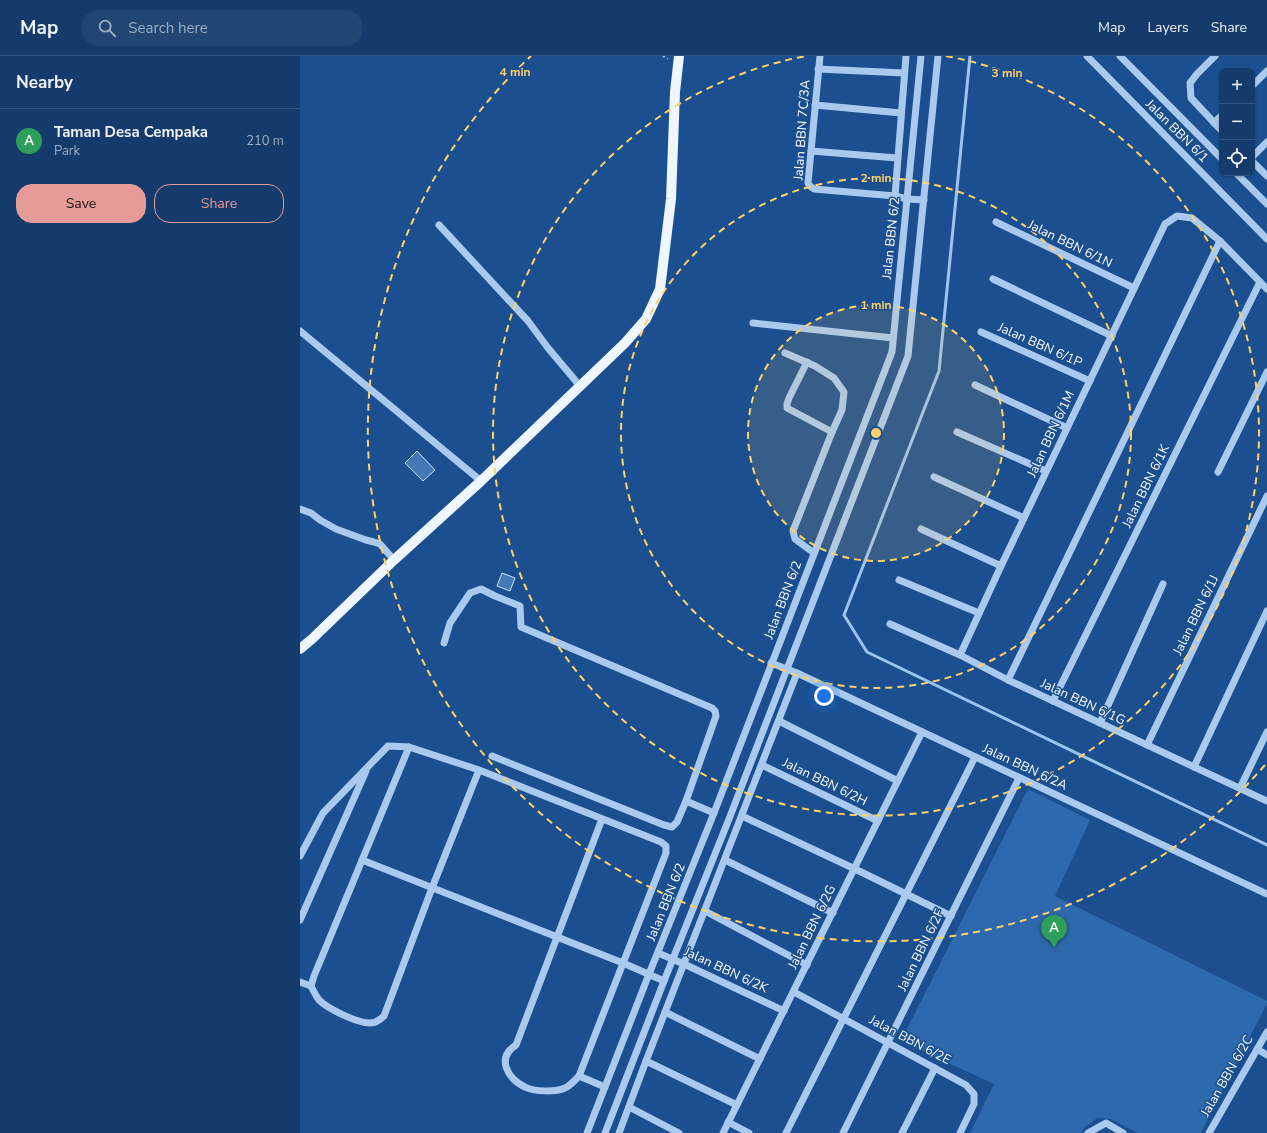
<!DOCTYPE html>
<html lang="en">
<head>
<meta charset="utf-8">
<style>
	body { margin:0; font-family:"Nunito Sans",sans-serif; background:#214673; color:#f1f3f6 }
	.controls { position:absolute; right:12px; top:12px; display:grid; overflow:hidden; border-radius:8px; box-shadow:0 1px 3px #0004 }
	.controls button { width:36px; height:36px; display:grid; place-items:center; padding:0; border:0; border-bottom:1px solid #33557e; background:#143b6b; color:#f1f3f6; font:20px sans-serif }
	.you { position:absolute; left:524px; top:640px; width:14px; height:14px; margin:-10px; border:3px solid #fff; border-radius:50%; background:#1a73e8; box-shadow:0 0 0 6px #1a73e833 }
	.badge { display:grid; place-items:center; width:26px; height:26px; border-radius:50%; background:#e69b98; color:#fff; font-size:13px; font-weight:700 }
	.pin { position:absolute; translate:-50% -33px; filter:drop-shadow(0 1px 2px #0008) }
	.pin::after { content:''; position:absolute; top:21px; width:14px; height:12px; background:inherit; clip-path:polygon(0 0,100% 0,50% 100%) }
	.list { margin:0; padding:0; list-style:none }
	h2 { display:flex; justify-content:space-between; align-items:center; height:52px; margin:0; padding:0 16px; font-size:17px }
	h2 small { font-size:13px; font-weight:400; color:#9dadc1 }
	.list li { display:grid; grid-template-columns:26px 1fr auto; gap:12px; align-items:center; box-sizing:border-box; height:64px; padding:0 16px; border-top:1px solid #33557e }
	.list b { display:block; font-size:15px; white-space:nowrap }
	.list p { margin:0; font-size:13px; white-space:nowrap; color:#9dadc1 }
	.list em { font-size:13px; font-style:normal; color:#9dadc1 }
	.actions { display:flex; gap:8px; padding:12px 16px }
	.actions a { flex:1; padding:9px 0; border:1px solid #e69b98; border-radius:16px; text-align:center; font-size:14px; color:#e69b98 }
	.actions .main { background:#e69b98; color:#111 }
	.icon { flex:none; width:22px; height:22px; fill:none; stroke:currentColor; stroke-width:2; stroke-linecap:round; stroke-linejoin:round }
	.map { position:relative; flex:none; width:967px; height:1077px; overflow:hidden }
	header { display:flex; align-items:center; gap:24px; box-sizing:border-box; height:56px; padding:0 20px; background:#143b6b; border-bottom:1px solid #33557e }
	header strong { font-size:19px }
	nav { display:flex; gap:22px; margin-inline-start:auto; font-size:14px }
	.search { width:280px; height:36px; background:#214673; display:flex; align-items:center; gap:10px; box-sizing:border-box; padding:0 14px; border-radius:16px; color:#9dadc1; font-size:15px }
	main { display:flex }
	aside { flex:1; background:#143b6b }
	.map>svg:first-child { display:block }
</style>
</head>
<body>
<header>
<strong>Map</strong>
<div class="search"><svg class="icon" aria-label="search" viewBox="0 0 24 24"><circle cx="10" cy="10" r="6"/><path d="M15 15l6 6"/></svg>Search here</div>
<nav><a>Map</a><a>Layers</a><a>Share</a></nav>
</header>
<main>
<aside>
<h2>Nearby<small></small></h2>
<ul class="list">
<li><span class="badge" style="background:#2e9e5b">A</span><div><b>Taman Desa Cempaka</b><p>Park</p></div><em>210 m</em></li>
</ul>
<div class="actions"><a class="main">Save</a><a>Share</a></div>
</aside>
<div class="map">
<svg width="967" height="1077" viewBox="0 0 967 1077">
	<rect width="100%" height="100%" fill="#1b4f8f"/>
	<!-- green -->
	<path fill="#2e69ad" d="M728,733L790,764L755,840L967,945V948L961,959L901,1077H838L811,1063L797,1062L784,1072L782,1077H670L694,1028L601,985Z"/>
	<g fill="none" stroke-linecap="round" stroke-linejoin="round">
		<!-- stream -->
		<path stroke="#9cc4f0" stroke-width="3" d="M670,0L639,315L544,559L567,596L967,789"/>
	</g>
	<!-- building -->
	<g fill="#4478b7" stroke="#cfe3fa">
		<path d="M117,395L135,414L123,425L105,407Z"/>
		<path d="M202,517L215,522L210,535L197,530Z"/>
	</g>
	<g fill="none" stroke-linecap="round" stroke-linejoin="round">
		<!-- path -->
		<path stroke="#a9c9ee" stroke-width="2" stroke-dasharray="2 3" stroke-linecap="butt" d="M363,0L368,3"/>
		<!-- minor -->
		<g stroke="#a9c9ee" stroke-width="7">
			<path d="M520,0L508,127L510,130L514,133L595,140L607,143L624,144"/>
			<path d="M787,0L967,183"/>
			<path d="M820,0L922,103"/>
			<path d="M915,0L897,18L890,27L891,42L922,75"/>
			<path d="M518,13L604,17"/>
			<path d="M952,30L967,15"/>
			<path d="M515,49L601,57"/>
			<path d="M914,67L922,59"/>
			<path d="M511,95L597,102"/>
			<path d="M952,101L967,86"/>
			<path d="M952,105L967,120"/>
			<path d="M936,117L967,148"/>
			<path d="M595,140L606,0"/>
			<path d="M696,166L834,232"/>
			<path d="M139,169L228,265L248,292L280,330"/>
			<path d="M693,223L812,280"/>
			<path d="M453,267L593,282"/>
			<path d="M0,275L181,425"/>
			<path d="M681,276L790,325"/>
			<path d="M485,297L515,310L534,322L544,336L542,354L532,376L493,475L495,483L514,497"/>
			<path d="M507,306L489,342L487,348V352L532,376"/>
			<path d="M675,329L767,372"/>
			<path d="M657,376L746,415"/>
			<path d="M918,416L967,316"/>
			<path d="M634,421L724,462"/>
			<path d="M0,453L11,457L20,464L36,473L66,484L74,486L80,488L94,504"/>
			<path d="M621,473L701,510"/>
			<path d="M599,524L679,557"/>
			<path d="M590,568L660,599L708,624L967,745"/>
			<path d="M144,587L150,567L170,537L181,533L195,540L220,550L221,571L412,652L415,655L416,660L386,745L414,757"/>
			<path d="M660,599L701,510L865,168L877,160L892,162L920,185L967,233"/>
			<path d="M471,607L497,617L967,838"/>
			<path d="M708,624L920,185"/>
			<path d="M753,645L960,226"/>
			<path d="M479,665L598,725"/>
			<path d="M800,667L863,528"/>
			<path d="M847,689L967,440"/>
			<path d="M192,700L364,769L372,771L377,766L386,745"/>
			<path d="M462,709L578,765"/>
			<path d="M894,711L967,555"/>
			<path d="M940,732L967,676"/>
			<path d="M442,760L555,813L651,860"/>
			<path d="M0,800L23,757L88,690L109,691L179,714L361,786L366,790V797L279,1020C275,1024 270,1030 265,1032C256,1036 234,1036 225,1031C207,1022 196,1002 216,989L302,763"/>
			<path d="M62,804L323,907L364,925"/>
			<path d="M425,804L533,857"/>
			<path d="M405,855L507,909"/>
			<path d="M0,864L66,715"/>
			<path d="M358,897L384,908L484,955"/>
			<path d="M0,926L11,930C13,934 16,940 19,944C28,953 57,967 70,967C76,967 80,964 84,960L132,832L179,714"/>
			<path d="M11,930L14,920L109,691"/>
			<path d="M494,936L666,1029L674,1038V1048L660,1077"/>
			<path d="M365,956L460,1003"/>
			<path d="M957,993L967,999"/>
			<path d="M346,1005L437,1049"/>
			<path d="M279,1020L305,1031"/>
			<path d="M329,1051L379,1077"/>
			<path d="M428,1066L449,1077"/>
			<path d="M287,1077L349,918L414,757L592,296L621,0"/>
			<path d="M305,1077L364,925L429,763L608,300L638,0"/>
			<path d="M319,1077L346,1005L497,617"/>
			<path d="M423,1077L622,676"/>
			<path d="M486,1077L675,701"/>
			<path d="M543,1077L719,722"/>
			<path d="M602,1077L635,1012"/>
			<path d="M788,1077L806,1067L823,1077"/>
			<path d="M909,1077L967,976"/>
		</g>
		<!-- major -->
		<path stroke="#f0f6ff" stroke-width="10" d="M0,593L12,583L94,504L181,425L325,287L346,263L360,233L371,143L375,36L379,0"/>
	</g>
	<!-- distance rings -->
	<circle cx="576" cy="377" r="128" fill="#ffd166" fill-opacity=".12"/>
	<g fill="none" stroke="#ffd166" stroke-width="2" stroke-dasharray="7 5">
		<circle cx="576" cy="377" r="128"/>
		<circle cx="576" cy="377" r="255"/>
		<path d="M646 0A383 383 0 1 1 506 0"/>
		<path d="M965 709A511 511 0 1 1 231 0"/>
	</g>
	<g text-anchor="middle" dominant-baseline="central" stroke-width="3" stroke-linejoin="round" paint-order="stroke">
		<!-- street labels -->
		<g font-size="13" fill="#fff" stroke="#1b4f8f">
			<text transform="translate(502 74) rotate(-86)">Jalan BBN 7C/3A</text>
			<text transform="translate(877 75) rotate(45)">Jalan BBN 6/1</text>
			<text transform="translate(591 182) rotate(-84)">Jalan BBN 6/2</text>
			<text transform="translate(770 188) rotate(26)">Jalan BBN 6/1N</text>
			<text transform="translate(740 289) rotate(24)">Jalan BBN 6/1P</text>
			<text transform="translate(751 378) rotate(-65)">Jalan BBN 6/1M</text>
			<text transform="translate(846 430) rotate(-64)">Jalan BBN 6/1K</text>
			<text transform="translate(483 544) rotate(-69)">Jalan BBN 6/2</text>
			<text transform="translate(896 559) rotate(-64)">Jalan BBN 6/1J</text>
			<text transform="translate(783 646) rotate(25)">Jalan BBN 6/1G</text>
			<text transform="translate(725 711) rotate(25)">Jalan BBN 6/2A</text>
			<text transform="translate(525 726) rotate(26)">Jalan BBN 6/2H</text>
			<text transform="translate(366 846) rotate(-68)">Jalan BBN 6/2</text>
			<text transform="translate(512 871) rotate(-64)">Jalan BBN 6/2G</text>
			<text transform="translate(621 894) rotate(-64)">Jalan BBN 6/2F</text>
			<text transform="translate(426 914) rotate(25)">Jalan BBN 6/2K</text>
			<text transform="translate(610 984) rotate(28)">Jalan BBN 6/2E</text>
			<text transform="translate(927 1020) rotate(-60)">Jalan BBN 6/2C</text>
		</g>
	</g>
	<circle cx="576" cy="377" r="6" fill="#ffd166" stroke="#1b4f8f" stroke-width="2"/>
	<g font-size="12" text-anchor="middle" font-weight="bold" fill="#ffd166" stroke="#1b4f8f" stroke-width="3" stroke-linejoin="round" paint-order="stroke">
		<text x="215" y="20">4 min</text>
		<text x="707" y="21">3 min</text>
		<text x="576" y="126">2 min</text>
		<text x="576" y="253">1 min</text>
	</g>
</svg>
<div class="controls">
<button>+</button>
<button>−</button>
<button><svg class="icon" aria-label="locate" viewBox="0 0 24 24"><circle cx="12" cy="12" r="6"/><path d="M12 2v4M12 18v4M2 12h4M18 12h4"/></svg></button>
</div>
<div class="you"></div>
<div class="pin badge" style="left:754px;top:892px;background:#2e9e5b">A</div>
</div>
</main>
</body>
</html>
